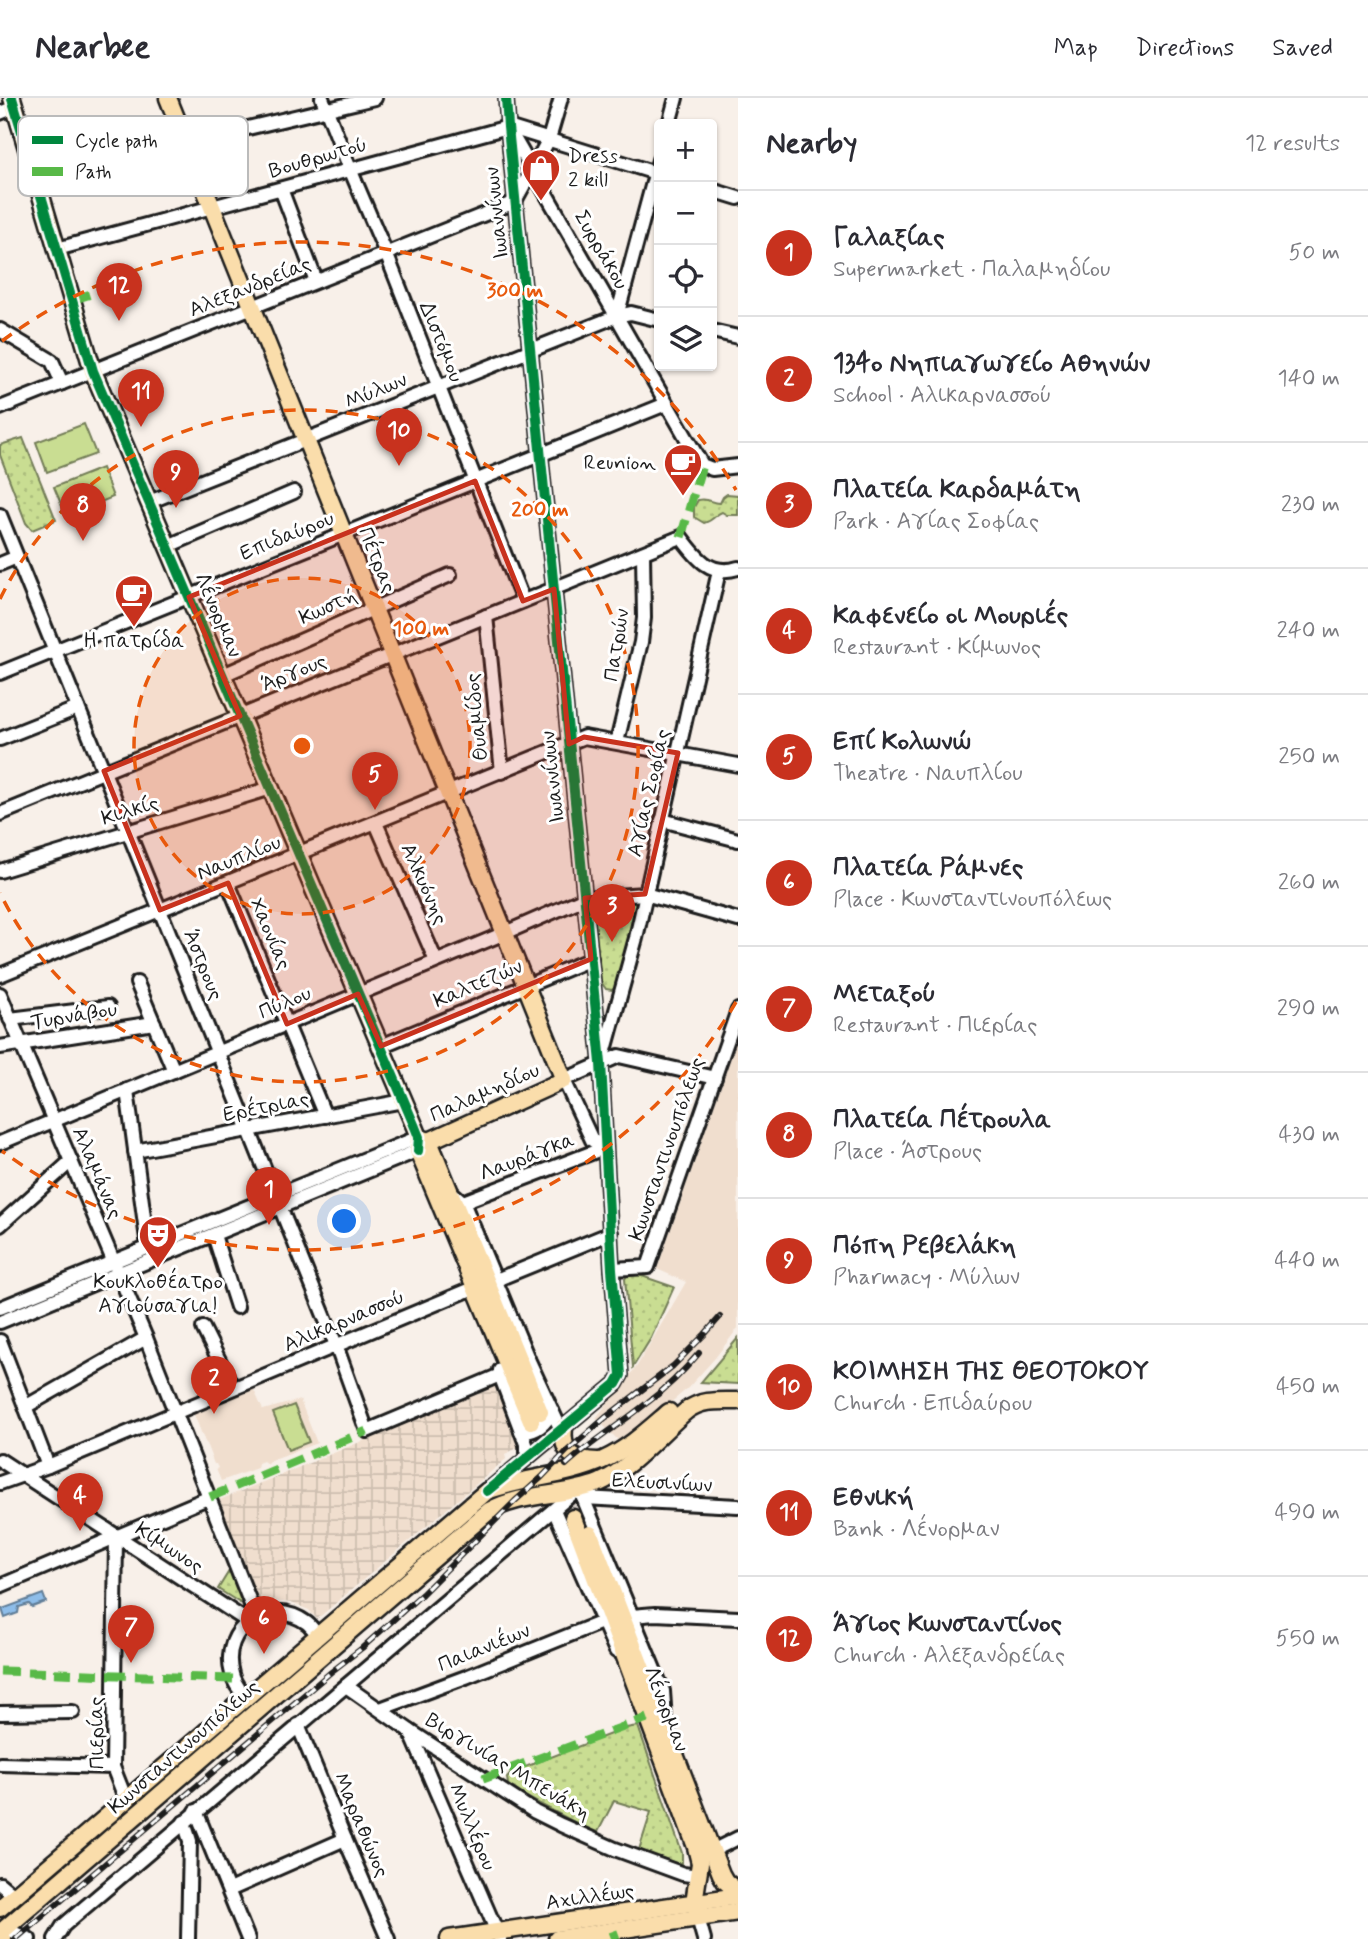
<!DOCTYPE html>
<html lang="en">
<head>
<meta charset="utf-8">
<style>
	body { margin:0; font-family:Mynerve,sans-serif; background:#f2f2f3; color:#2b2b33 }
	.controls { position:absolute; right:21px; top:21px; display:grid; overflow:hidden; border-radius:7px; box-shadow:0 2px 5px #0004 }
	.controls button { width:63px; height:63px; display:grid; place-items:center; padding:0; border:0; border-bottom:2px solid #e1e1e2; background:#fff; color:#2b2b33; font:35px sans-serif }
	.you { position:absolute; left:345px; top:1124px; width:24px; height:24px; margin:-18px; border:5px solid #fff; border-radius:50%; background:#1a73e8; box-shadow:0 0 0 10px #1a73e833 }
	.badge { display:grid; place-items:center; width:46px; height:46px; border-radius:50%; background:#c8321e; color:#fff; font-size:23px; font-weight:700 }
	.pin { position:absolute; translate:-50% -58px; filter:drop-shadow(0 2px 4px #0008) }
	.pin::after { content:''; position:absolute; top:37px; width:24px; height:21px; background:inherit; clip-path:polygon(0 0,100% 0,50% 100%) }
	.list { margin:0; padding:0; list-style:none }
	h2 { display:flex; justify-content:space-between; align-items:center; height:91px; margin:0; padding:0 28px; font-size:30px }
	h2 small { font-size:23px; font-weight:400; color:#7c7c81 }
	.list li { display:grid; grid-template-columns:46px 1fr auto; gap:21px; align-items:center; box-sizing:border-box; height:126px; padding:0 28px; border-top:2px solid #e1e1e2 }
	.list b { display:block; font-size:26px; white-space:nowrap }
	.list p { margin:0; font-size:23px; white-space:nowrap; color:#7c7c81 }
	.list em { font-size:23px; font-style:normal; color:#7c7c81 }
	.icon { flex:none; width:38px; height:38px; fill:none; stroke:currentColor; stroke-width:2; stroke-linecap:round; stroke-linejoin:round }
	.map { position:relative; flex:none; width:738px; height:1841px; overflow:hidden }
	header { display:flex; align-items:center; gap:42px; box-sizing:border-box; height:98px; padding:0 35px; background:#fff; border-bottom:2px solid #e1e1e2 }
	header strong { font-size:33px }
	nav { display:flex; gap:38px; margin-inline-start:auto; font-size:24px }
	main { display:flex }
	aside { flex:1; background:#fff }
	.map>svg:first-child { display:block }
</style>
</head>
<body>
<header>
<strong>Nearbee</strong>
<nav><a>Map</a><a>Directions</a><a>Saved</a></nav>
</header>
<main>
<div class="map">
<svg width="738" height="1841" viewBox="0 0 738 1841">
	<defs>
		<pattern id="industrial-grid" width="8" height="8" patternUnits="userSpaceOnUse" patternTransform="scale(1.75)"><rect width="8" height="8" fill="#f0dece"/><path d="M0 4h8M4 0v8" fill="none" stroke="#cdbeb0"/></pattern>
		<pattern id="park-dots" width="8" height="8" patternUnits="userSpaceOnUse" patternTransform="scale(1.75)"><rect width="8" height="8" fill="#c9dd92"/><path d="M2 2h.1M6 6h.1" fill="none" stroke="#acbd7d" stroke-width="1.8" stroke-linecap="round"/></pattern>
	</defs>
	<rect width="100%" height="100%" fill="#f8f0e9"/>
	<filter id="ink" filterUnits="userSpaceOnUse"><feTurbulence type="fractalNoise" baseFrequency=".0143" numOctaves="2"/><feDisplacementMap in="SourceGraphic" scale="14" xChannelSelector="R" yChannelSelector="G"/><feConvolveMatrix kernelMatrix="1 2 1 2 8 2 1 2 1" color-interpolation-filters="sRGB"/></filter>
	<g filter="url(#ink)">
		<!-- built -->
		<g fill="#f0dece">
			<path d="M738,939V1230L715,1260L688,1290L622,1346L596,1320L637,1268L686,1184L657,1171Z"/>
			<path d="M253,1290L263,1312L300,1302L317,1345L271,1362L267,1366L263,1363L258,1365L257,1370L221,1383L216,1371L218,1370L216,1366H214L207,1348L208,1347L205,1344L193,1314Z"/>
		</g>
		<!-- industrial -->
		<path fill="url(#industrial-grid)" d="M496,1288L522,1348L505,1356L506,1361L317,1521L309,1512L291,1505L274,1503L259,1506L219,1402Z"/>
		<!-- park -->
		<g fill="url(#park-dots)" stroke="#727c57" stroke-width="2">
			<path d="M23,340L56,422L32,432L26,425L0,357V347Z"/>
			<path d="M727,396L738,397V417H727L722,414C715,416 715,422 704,425L694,419V409L698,402C707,399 712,406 720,405L723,399Z"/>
			<path d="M638,802L617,888L612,892L606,891L601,884L592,803Z"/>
			<path d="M627,1177H639L674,1189L651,1240L633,1269L625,1181Z"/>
			<path d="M738,1240V1286L701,1284Z"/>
			<path d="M231,1470L244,1501L240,1505L218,1491Z"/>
			<path d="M638,1628L682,1755V1765H675L639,1752L651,1714L614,1703L597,1736L515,1693L508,1687L507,1680L512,1674L626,1630Z"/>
		</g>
		<!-- garden -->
		<g fill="#c9dd92" stroke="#727c57" stroke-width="2">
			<path d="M84,326L96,356L47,374L36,344Z"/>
			<path d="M102,370L113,399L66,418L54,389Z"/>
			<path d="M294,1307L309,1344L288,1352L273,1315Z"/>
		</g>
		<!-- water -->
		<path fill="#8ebde9" stroke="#607d97" stroke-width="2" d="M43,1496L46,1504L32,1509L29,1506L19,1509L18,1515L5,1520L2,1511Z"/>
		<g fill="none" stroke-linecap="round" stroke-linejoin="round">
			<!-- major-tunnel -->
			<path stroke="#d7d0ca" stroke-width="16" stroke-dasharray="16 8" stroke-linecap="butt" d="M540,1314L582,1416"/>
			<!-- minor casing -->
			<g stroke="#1c1c1c" stroke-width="18">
				<g id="minor">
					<path d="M322,0L350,71L386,155L523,503"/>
					<path d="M0,15L15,9"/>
					<path d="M669,26L676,0"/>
					<path d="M508,29L659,76"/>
					<path d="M510,33L702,367L712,371L738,368"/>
					<path d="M36,80L375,0"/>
					<path d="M281,91L316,183"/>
					<path d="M712,92L738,100"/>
					<path d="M515,103L549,41L561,0"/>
					<path d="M57,151L508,29"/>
					<path d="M617,218L659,62"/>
					<path d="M0,232L52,263L62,285"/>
					<path d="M712,233L738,239"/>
					<path d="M0,310L515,104"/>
					<path d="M149,404L617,218L631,215L659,222"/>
					<path d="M0,417L336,1247L367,1333L500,1277"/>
					<path d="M168,448L294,394"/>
					<path d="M0,466L17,459"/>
					<path d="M486,518L502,674"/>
					<path d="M0,575L666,306"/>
					<path d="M223,577L450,477"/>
					<path d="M0,641L78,610"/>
					<path d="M617,644L641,544L644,520L643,455"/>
					<path d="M0,716L681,439C696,459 710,479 738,470"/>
					<path d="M662,722L738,742"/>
					<path d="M376,725L436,863"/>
					<path d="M0,773L271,690"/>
					<path d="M228,785L325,1018"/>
					<path d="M0,877L584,639L738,667"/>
					<path d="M137,885L174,973"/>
					<path d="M0,896L146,1240L256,1519"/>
					<path d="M10,921L108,909"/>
					<path d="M381,948L591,861"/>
					<path d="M0,949L154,925"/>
					<path d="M604,956L636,840L719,473"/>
					<path d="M127,992L148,1149"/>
					<path d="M0,1045L505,835L585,800L645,796L738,822"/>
					<path d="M604,1050L592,1042L564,982L619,958L715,980"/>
					<path d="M135,1053L404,1003"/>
					<path d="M450,1093L463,1104L529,1263L561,1332"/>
					<path d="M463,1104L604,1050"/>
					<path d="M0,1127L71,1063"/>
					<path d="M214,1137L237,1209"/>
					<path d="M612,1171L648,1169L738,912"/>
					<path d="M496,1182L611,1135"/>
					<path d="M0,1210L419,1039"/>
					<path d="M0,1224L407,1057L423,1049"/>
					<path d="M203,1230L233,1290"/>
					<path d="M0,1243L48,1368"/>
					<path d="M500,1272V1277L526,1346L527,1360"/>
					<path d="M25,1309L146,1240"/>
					<path d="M521,1333C535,1336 547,1325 552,1313"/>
					<path d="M0,1362L247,1523"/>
					<path d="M0,1385L48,1368L469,1192"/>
					<path d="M491,1390L616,1286L621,1277L612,1171L601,965L508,29L506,0"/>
					<path d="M583,1400L738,1408"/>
					<path d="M554,1412L616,1553"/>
					<path d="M116,1439L113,1669L126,1702"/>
					<path d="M0,1488L210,1399"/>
					<path d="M632,1518L655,1516L738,1520"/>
					<path d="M346,1588L410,1633L535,1714L561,1727L615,1751L683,1776L699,1778"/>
					<path d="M246,1600C240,1592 234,1586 232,1576C219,1530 269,1497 307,1525C311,1528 315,1534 318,1537"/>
					<path d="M380,1611L466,1579L602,1524"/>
					<path d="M0,1615L73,1614"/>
					<path d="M298,1627L345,1741L388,1841"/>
					<path d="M410,1633L500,1841"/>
					<path d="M0,1666L113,1669"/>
					<path d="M196,1713L248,1841"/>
					<path d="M184,1724L190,1743L188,1841"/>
					<path d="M712,1753L738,1740"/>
					<path d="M0,1786L13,1797"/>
					<path d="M229,1792L345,1741"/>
					<path d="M698,1820L704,1841"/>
					<path d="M5,1831L29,1841"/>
					<path d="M55,1841L63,1828L71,1821L579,1390L663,1593L665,1622"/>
				</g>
			</g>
			<!-- major casing -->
			<g stroke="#1c1c1c" stroke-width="21">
				<g id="major">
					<path d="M12,0L93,273L415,1029L419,1039L418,1053L531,1323"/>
					<path d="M168,0L564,982L429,1043"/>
					<path d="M421,1040L429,1043L540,1314"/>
					<path d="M564,1329C561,1355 573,1363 598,1363"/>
					<path d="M573,1420L696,1749L700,1765L695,1798L698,1820"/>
					<path d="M590,1436L721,1776L725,1783L738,1794"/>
					<path d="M0,1810L487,1393C524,1379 566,1379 603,1362C628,1351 648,1332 669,1314"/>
					<path d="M0,1835L489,1413C522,1394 564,1399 599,1385C628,1373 661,1334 686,1313C702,1301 718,1303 738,1303"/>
					<path d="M449,1841L738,1798"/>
					<path d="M557,1841L738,1814"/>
				</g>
			</g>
			<!-- highway casing -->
			<g stroke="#1c1c1c" stroke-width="23">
				<path id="highway" d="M0,1840L2,1841"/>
			</g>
			<!-- minor -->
			<use href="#minor" stroke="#fff" stroke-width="12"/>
			<!-- major -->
			<use href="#major" stroke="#faddab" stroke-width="16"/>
			<!-- highway -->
			<use href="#highway" stroke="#faddab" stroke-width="18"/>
			<!-- rail casing -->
			<g stroke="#1c1c1c" stroke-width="6">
				<g id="rail">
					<path d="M566,1367C591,1344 621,1326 648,1304C667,1290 684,1273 699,1255"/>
					<path d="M16,1841L331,1574L362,1550L422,1496L515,1403L542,1379L567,1353L605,1320L673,1268L705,1236L720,1219"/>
				</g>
			</g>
			<!-- rail -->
			<use href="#rail" stroke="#fff" stroke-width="3.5" stroke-dasharray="10" stroke-linecap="butt"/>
			<!-- quiet -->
			<g stroke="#58b947" stroke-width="9" stroke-dasharray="18 9" stroke-linecap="butt">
				<path d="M72,202L148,178"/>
				<path d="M681,439L702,367"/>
				<path d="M210,1399L367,1333"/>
				<path d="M0,1573L233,1581"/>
				<path d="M483,1681L647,1620"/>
				<path d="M613,1833L616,1841"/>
			</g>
			<!-- cycleway casing -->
			<g stroke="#fff" stroke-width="15">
				<g id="cycleway">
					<path d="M12,0L93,273L415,1029L419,1039L418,1053"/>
					<path d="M487,1393L616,1286L621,1277L612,1171L601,965L508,29L506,0"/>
				</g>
			</g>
			<!-- cycleway -->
			<use href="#cycleway" stroke="#00873e" stroke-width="10"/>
		</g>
	</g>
	<!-- marked area -->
	<path fill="#c8321e" fill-opacity="0.2" stroke="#c8321e" stroke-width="5" stroke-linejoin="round" d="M475,383L523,503L554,491L569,646L584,639L678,655L645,796L585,800L591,861L381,948L358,896L287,926L228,785L160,812L104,673L240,618L189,499Z"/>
	<!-- distance rings -->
	<circle cx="302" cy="648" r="168" fill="#e8590c" fill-opacity=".12"/>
	<g fill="none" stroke="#e8590c" stroke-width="3.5" stroke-dasharray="12 9">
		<circle cx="302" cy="648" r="168"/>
		<path d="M0 501A336 336 0 1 1 0 795"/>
		<path d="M736 904A504 504 0 0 1 2 1053M2 243A504 504 0 0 1 736 392"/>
	</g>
	<!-- icons -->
	<defs>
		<g id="shop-pin" transform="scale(2.0125)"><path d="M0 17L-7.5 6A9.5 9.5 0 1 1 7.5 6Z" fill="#c8321e" stroke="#fff"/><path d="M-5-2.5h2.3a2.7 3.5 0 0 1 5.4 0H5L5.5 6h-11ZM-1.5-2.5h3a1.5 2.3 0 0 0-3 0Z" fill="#fff"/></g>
		<g id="cafe-pin" transform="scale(2.0125)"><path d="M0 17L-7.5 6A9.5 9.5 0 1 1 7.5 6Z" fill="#c8321e" stroke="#fff"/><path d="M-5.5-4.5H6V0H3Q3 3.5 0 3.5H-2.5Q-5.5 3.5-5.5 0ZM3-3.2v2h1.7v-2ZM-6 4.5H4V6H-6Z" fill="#fff"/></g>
		<g id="theatre-pin" transform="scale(2.0125)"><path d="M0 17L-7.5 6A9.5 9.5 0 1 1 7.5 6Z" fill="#c8321e" stroke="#fff"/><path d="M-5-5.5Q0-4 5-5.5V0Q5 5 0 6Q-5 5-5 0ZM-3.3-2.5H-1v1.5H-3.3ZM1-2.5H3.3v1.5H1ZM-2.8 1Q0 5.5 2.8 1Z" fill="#fff"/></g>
	</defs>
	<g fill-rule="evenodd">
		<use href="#shop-pin" x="541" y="70"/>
		<use href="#cafe-pin" x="683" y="365"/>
		<use href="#cafe-pin" x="134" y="496"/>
		<use href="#theatre-pin" x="158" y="1137"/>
	</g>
	<g text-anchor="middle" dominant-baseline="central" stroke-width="6" stroke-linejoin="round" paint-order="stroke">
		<!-- poi labels -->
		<g font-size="21" fill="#1c1c1c" stroke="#fff">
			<text x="568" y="58" text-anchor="start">Dress<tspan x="568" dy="24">2 kill</tspan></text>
			<text x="656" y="365" text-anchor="end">Reunion</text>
			<text x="134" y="543">Η πατρίδα</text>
			<text x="158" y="1184">Κουκλοθέατρο<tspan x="158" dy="24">Αγιούσαγια!</tspan></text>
		</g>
		<!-- street labels -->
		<g font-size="21" fill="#1c1c1c" stroke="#fff">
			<text transform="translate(318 60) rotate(-16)">Βουθρωτού</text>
			<text transform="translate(497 115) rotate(-96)">Ιωαννίνων</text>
			<text transform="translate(601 152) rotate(60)">Συρράκου</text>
			<text transform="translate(250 189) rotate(-22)">Αλεξανδρείας</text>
			<text transform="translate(441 244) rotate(68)">Διστόμου</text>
			<text transform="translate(376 293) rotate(-22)">Μύλων</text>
			<text transform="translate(287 438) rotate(-22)">Επιδαύρου</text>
			<text transform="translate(377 462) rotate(68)">Πέτρας</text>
			<text transform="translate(328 509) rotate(-24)">Κωστή</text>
			<text transform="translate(218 517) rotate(67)">Λένορμαν</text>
			<text transform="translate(617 547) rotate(-81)">Πατρών</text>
			<text transform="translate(294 575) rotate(-22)">Άργους</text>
			<text transform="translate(477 619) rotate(-96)">Θυαμίδος</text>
			<text transform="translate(553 679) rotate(-96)">Ιωαννίνων</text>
			<text transform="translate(649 695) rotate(-77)">Αγίας Σοφίας</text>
			<text transform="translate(130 713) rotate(-17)">Κιλκίς</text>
			<text transform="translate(239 760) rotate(-22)">Ναυπλίου</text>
			<text transform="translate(424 786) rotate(66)">Αλκυόνης</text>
			<text transform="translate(270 836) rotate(67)">Χαονίας</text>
			<text transform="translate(203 867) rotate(68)">Άστρους</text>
			<text transform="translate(478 886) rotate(-23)">Καλτεζών</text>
			<text transform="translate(285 905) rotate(-23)">Πύλου</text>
			<text transform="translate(74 918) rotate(-9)">Τυρνάβου</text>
			<text transform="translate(485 995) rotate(-24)">Παλαμηδίου</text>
			<text transform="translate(266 1009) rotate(-11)">Ερέτριας</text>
			<text transform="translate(667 1051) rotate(-71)">Κωνσταντινουπόλεως</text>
			<text transform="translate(527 1059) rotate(-21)">Λαυράγκα</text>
			<text transform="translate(97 1075) rotate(67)">Αλαμάνας</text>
			<text transform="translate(344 1223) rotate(-23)">Αλικαρνασσού</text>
			<text transform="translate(662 1385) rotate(3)">Ελευσινίων</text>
			<text transform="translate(169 1450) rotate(33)">Κίμωνος</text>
			<text transform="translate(484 1550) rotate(-22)">Παιανιέων</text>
			<text transform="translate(666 1611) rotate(69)">Λένορμαν</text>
			<text transform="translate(97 1635) rotate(-91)">Πιερίας</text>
			<text transform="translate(184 1649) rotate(-41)">Κωνσταντινουπόλεως</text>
			<text transform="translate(508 1669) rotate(31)">Βιργινίας Μπενάκη</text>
			<text transform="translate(361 1727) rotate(67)">Μαραθώνος</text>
			<text transform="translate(472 1729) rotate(67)">Μυλλέρου</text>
			<text transform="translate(590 1799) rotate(-8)">Αχιλλέως</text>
		</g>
	</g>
	<!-- legend -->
	<rect x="18" y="18" width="230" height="80" rx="10" fill="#fff" stroke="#bbb" stroke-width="2"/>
	<rect x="32" y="38" width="31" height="8" fill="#00873e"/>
	<rect x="32" y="69" width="31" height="9" fill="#58b947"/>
	<g font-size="19" fill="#1c1c1c">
		<text x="75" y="49">Cycle path</text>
		<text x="75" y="80">Path</text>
	</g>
	<circle cx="302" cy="648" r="10" fill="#e8590c" stroke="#fff" stroke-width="3.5"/>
	<g font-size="21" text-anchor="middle" font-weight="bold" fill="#e8590c" stroke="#fff" stroke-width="6" stroke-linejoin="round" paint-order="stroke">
		<text x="515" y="199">300 m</text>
		<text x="540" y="418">200 m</text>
		<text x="421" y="537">100 m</text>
	</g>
</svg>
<div class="controls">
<button>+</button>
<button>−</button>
<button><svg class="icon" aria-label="locate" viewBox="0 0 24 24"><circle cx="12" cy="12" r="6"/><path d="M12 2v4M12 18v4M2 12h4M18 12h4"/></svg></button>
<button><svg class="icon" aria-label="layers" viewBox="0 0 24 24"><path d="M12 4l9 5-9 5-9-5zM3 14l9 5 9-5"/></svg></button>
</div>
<div class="you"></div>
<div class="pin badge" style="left:269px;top:1127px">1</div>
<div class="pin badge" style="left:214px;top:1316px">2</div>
<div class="pin badge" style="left:612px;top:844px">3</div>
<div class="pin badge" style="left:80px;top:1433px">4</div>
<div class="pin badge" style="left:375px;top:712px">5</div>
<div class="pin badge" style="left:264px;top:1556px">6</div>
<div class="pin badge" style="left:131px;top:1565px">7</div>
<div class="pin badge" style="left:83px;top:443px">8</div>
<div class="pin badge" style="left:176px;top:410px">9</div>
<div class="pin badge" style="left:399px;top:368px">10</div>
<div class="pin badge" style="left:141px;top:329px">11</div>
<div class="pin badge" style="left:119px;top:223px">12</div>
</div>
<aside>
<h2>Nearby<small>12 results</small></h2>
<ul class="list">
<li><span class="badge">1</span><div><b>Γαλαξίας</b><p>Supermarket · Παλαμηδίου</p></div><em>50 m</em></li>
<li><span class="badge">2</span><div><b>134ο Νηπιαγωγείο Αθηνών</b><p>School · Αλικαρνασσού</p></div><em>140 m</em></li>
<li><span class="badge">3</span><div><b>Πλατεία Καρδαμάτη</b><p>Park · Αγίας Σοφίας</p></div><em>230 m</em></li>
<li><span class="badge">4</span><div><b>Καφενείο οι Μουριές</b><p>Restaurant · Κίμωνος</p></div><em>240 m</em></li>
<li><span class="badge">5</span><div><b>Επί Κολωνώ</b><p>Theatre · Ναυπλίου</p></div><em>250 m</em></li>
<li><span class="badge">6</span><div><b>Πλατεία Ράμνες</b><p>Place · Κωνσταντινουπόλεως</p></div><em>260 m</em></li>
<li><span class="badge">7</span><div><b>Μεταξού</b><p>Restaurant · Πιερίας</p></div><em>290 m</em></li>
<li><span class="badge">8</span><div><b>Πλατεία Πέτρουλα</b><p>Place · Άστρους</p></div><em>430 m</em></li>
<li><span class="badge">9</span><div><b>Πόπη Ρεβελάκη</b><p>Pharmacy · Μύλων</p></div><em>440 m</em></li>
<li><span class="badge">10</span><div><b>ΚΟΙΜΗΣΗ ΤΗΣ ΘΕΟΤΟΚΟΥ</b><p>Church · Επιδαύρου</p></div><em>450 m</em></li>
<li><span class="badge">11</span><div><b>Εθνική</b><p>Bank · Λένορμαν</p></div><em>490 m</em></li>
<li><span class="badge">12</span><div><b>Άγιος Κωνσταντίνος</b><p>Church · Αλεξανδρείας</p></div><em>550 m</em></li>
</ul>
</aside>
</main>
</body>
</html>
